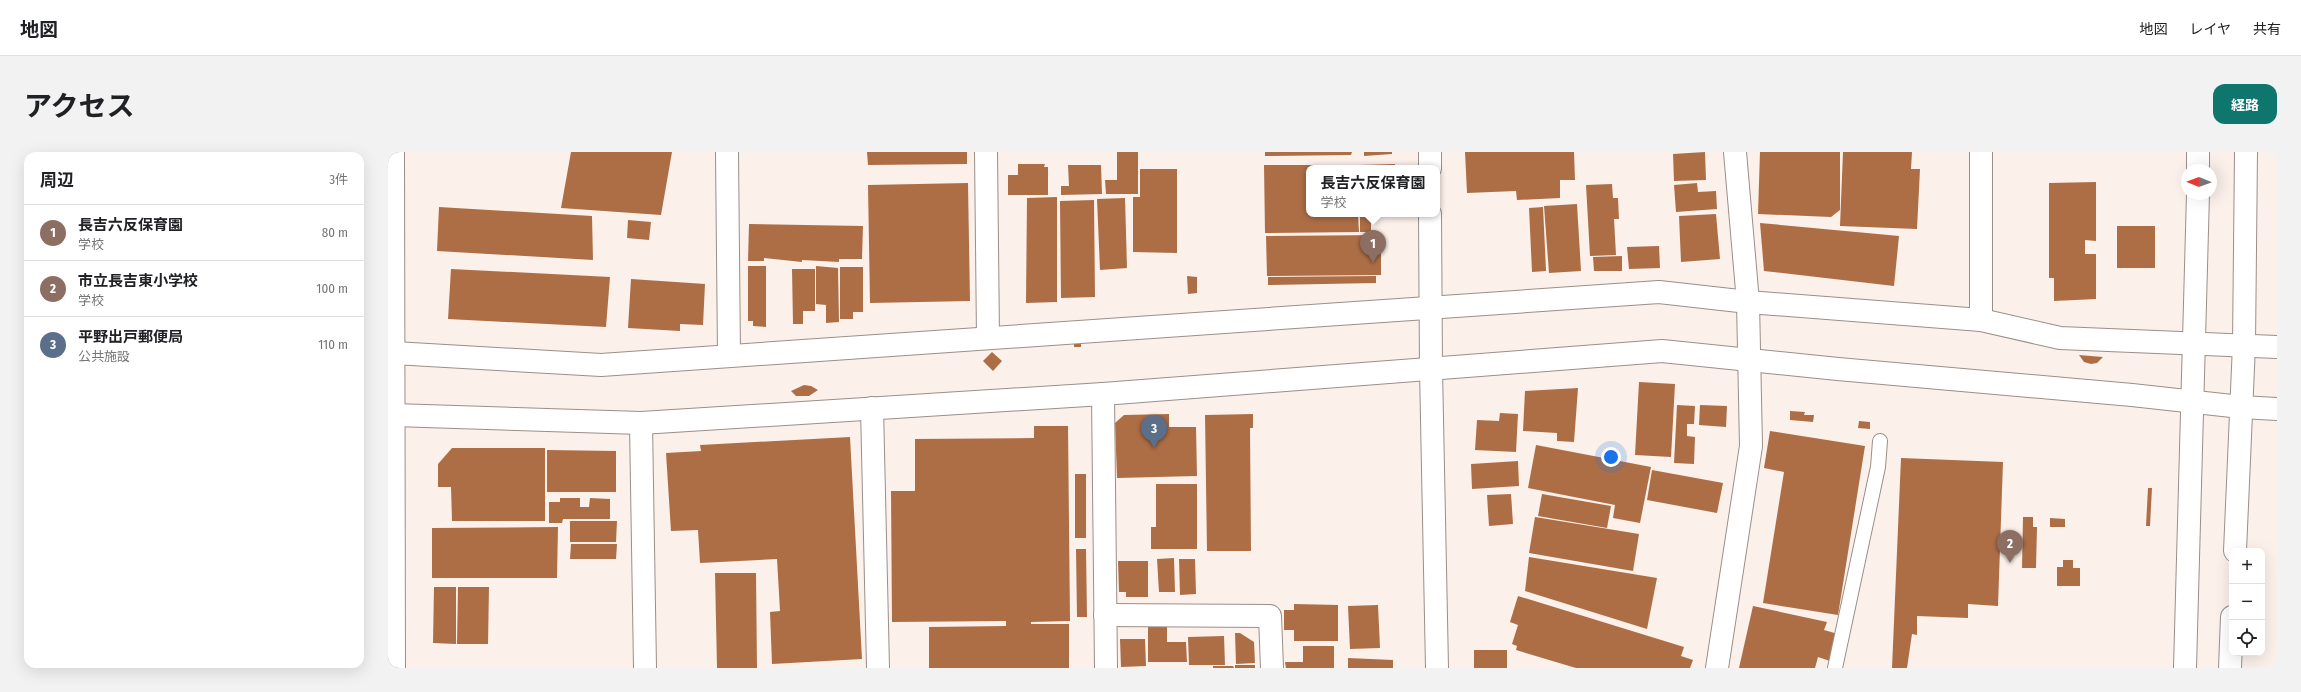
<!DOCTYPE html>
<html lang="ja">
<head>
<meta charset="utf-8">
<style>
	body { margin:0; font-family:"Fira Sans Condensed","Noto Sans JP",sans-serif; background:#f2f2f2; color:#202124 }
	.controls { position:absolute; right:12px; bottom:12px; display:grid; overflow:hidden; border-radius:8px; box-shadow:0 4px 16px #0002 }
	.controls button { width:36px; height:36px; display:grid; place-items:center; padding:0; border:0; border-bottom:1px solid #e0e0e0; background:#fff; color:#202124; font:20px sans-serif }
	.compass { position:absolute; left:1793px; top:12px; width:36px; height:36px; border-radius:50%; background:#fff; box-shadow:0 4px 16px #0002; rotate:271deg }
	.you { position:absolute; left:1223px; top:305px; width:14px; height:14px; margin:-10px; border:3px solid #fff; border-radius:50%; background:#1a73e8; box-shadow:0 0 0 6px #1a73e833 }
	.badge { display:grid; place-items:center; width:26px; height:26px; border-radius:50%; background:#0f766e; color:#fff; font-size:13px; font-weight:700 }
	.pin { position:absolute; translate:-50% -33px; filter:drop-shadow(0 1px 2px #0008) }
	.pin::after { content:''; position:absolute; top:21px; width:14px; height:12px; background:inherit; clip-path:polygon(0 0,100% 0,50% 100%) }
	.popup { position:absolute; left:918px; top:13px; width:134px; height:52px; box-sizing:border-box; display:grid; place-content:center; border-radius:8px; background:#fff; filter:drop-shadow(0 1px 3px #0005); font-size:13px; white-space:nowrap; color:#757577 }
	.popup b { font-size:15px; color:#202124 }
	.popup::after { content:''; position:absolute; left:50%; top:100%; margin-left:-8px; border:8px solid transparent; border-top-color:#fff }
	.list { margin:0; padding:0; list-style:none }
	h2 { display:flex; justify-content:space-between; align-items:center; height:52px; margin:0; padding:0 16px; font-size:17px }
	h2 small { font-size:13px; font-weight:400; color:#757577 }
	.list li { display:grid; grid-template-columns:26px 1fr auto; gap:12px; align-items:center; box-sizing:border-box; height:56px; padding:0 16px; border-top:1px solid #e0e0e0 }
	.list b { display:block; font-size:15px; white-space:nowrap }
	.list p { margin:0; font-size:13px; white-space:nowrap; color:#757577 }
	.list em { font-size:13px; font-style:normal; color:#757577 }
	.icon { flex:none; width:22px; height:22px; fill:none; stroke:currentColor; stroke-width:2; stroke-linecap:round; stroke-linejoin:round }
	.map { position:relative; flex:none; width:1889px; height:516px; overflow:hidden; border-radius:12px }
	header { display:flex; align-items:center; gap:24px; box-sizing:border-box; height:56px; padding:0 20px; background:#fff; border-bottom:1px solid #e0e0e0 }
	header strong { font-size:19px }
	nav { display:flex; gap:22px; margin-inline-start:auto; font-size:14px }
	.intro { display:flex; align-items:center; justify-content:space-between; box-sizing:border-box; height:96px; padding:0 24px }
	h1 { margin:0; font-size:28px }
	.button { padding:10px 18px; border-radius:12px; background:#0f766e; color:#fff; font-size:14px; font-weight:700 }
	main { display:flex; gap:24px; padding:0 24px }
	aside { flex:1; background:#fff; border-radius:12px; box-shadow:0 4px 16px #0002 }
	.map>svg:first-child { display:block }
</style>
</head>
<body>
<header>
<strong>地図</strong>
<nav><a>地図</a><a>レイヤ</a><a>共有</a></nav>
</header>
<div class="intro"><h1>アクセス</h1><a class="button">経路</a></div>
<main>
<aside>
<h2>周辺<small>3件</small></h2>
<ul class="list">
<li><span class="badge" style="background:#8d6e63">1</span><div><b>長吉六反保育園</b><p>学校</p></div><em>80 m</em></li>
<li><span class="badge" style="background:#8d6e63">2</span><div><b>市立長吉東小学校</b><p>学校</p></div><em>100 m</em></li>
<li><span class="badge" style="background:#5c6f8a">3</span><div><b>平野出戸郵便局</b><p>公共施設</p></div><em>110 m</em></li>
</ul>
</aside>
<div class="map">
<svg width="1889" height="516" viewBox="0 0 1889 516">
	<rect width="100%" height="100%" fill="#fbf0ea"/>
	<!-- building -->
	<g fill="#ad6e46">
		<path d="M183,0H284L273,63L173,56Z"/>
		<path d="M479,0H579V12L480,13Z"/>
		<path d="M729,0H750V42H718L717,28H729Z"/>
		<path d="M877,0H964L963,3L877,4Z"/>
		<path d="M976,0H1004V2L976,4Z"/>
		<path d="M1077,0H1186L1187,28H1172V46L1129,48L1128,39L1079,41Z"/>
		<path d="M1317,0L1318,28L1286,29L1285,2Z"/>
		<path d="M1372,0H1452V58L1443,65L1370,62Z"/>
		<path d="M1455,0H1524L1523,17H1532L1529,77L1452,74Z"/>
		<path d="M630,12H657L656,15H660V43H620V23H630Z"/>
		<path d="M1007,12V16H972V13Z"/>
		<path d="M680,13H713L714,42L673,43V34H681Z"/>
		<path d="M876,13H970V16H921V62H970L971,80L877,81Z"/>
		<path d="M752,17H789V101L745,100V45H752Z"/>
		<path d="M1708,30V89L1697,88V102H1708V147L1666,149V126H1661V31Z"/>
		<path d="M580,31L582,149L482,151L480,33Z"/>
		<path d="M1309,31L1310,40L1328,39L1329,57L1288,60L1286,33Z"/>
		<path d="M1224,32L1225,46H1230L1231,67H1226L1228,103L1202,104L1198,33Z"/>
		<path d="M669,45V150L638,151L639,46Z"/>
		<path d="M737,46L739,116L712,118L709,47Z"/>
		<path d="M706,48L707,145L673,146L672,49Z"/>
		<path d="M1189,52L1193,119L1161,121L1156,54Z"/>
		<path d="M51,55L204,64L205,108L49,99Z"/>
		<path d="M1155,55L1158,119L1144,120L1141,56Z"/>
		<rect x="972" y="62" width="11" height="18"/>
		<path d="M1328,62L1332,107L1293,110L1291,64Z"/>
		<path d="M240,68L263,70L261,88L239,86Z"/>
		<path d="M1372,71L1511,84L1506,134L1376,119Z"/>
		<path d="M361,72L475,74L474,107H451V110L414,108V110L376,106V109H360Z"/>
		<rect x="1729" y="74" width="38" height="42"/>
		<path d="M993,83V123L879,124L878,84Z"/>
		<path d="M1271,94L1272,116L1241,117L1239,95Z"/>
		<path d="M1234,104V119H1206L1205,105Z"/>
		<path d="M360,114H378V175L365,174V169H360Z"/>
		<path d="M428,114L450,116L451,170L438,171V153L428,152Z"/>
		<path d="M452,115H475V160H465V167H452Z"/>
		<path d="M63,117L222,125L218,175L60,167Z"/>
		<path d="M404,117H427V159H415V172H405Z"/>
		<path d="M799,124L809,125V141L800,142Z"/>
		<path d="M988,124V131L880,133V125Z"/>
		<path d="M243,127L317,132L315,173L292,172V179L240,176Z"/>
		<rect x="686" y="192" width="7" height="3"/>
		<path d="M604,200L614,209L605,219L595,209Z"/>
		<path d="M1691,203L1715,205L1709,211L1703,212L1696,210Z"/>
		<path d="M1251,230L1287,232L1283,305L1247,303Z"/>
		<path d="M416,233L423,234L430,238L421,244H408L403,239Z"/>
		<path d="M1190,236L1186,290L1169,289V281L1135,279L1137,239Z"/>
		<path d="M1289,253L1307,254L1306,272H1299V284L1307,285L1306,312L1286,311Z"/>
		<path d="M1312,253L1339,254L1338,275L1311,273Z"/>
		<path d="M1402,259L1417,260L1416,263H1426L1425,270L1402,268Z"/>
		<path d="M1112,261L1130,262L1128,300L1087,298L1089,268L1111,269Z"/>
		<path d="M781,262V275H808L809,324L729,326L727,271L736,263Z"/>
		<path d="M865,262V276H862L863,399H819L817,263Z"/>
		<path d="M1471,269L1482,270V277L1470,276Z"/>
		<path d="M646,274H680L682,469L643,470V472H681V516H541V475L618,474V469L504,470L503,339H527V287L646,286Z"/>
		<path d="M1382,279L1477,294L1450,463L1375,451L1396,320L1376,316Z"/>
		<path d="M462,285L474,507L384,512L382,460L392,459L389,407L312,411L310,378L283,379L278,301L313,299L312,293Z"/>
		<path d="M1148,293L1263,315L1252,371L1225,366L1227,353L1140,336Z"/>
		<path d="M64,296H157V369H64L63,335H50V312Z"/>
		<path d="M159,298L228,299V340H159Z"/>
		<path d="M1513,306L1615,310L1610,454L1580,452V466L1529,464V483L1524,482L1519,516H1504Z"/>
		<path d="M1130,309L1131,334L1084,337L1083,312Z"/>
		<path d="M1264,318L1335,331L1329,361L1259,348Z"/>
		<rect x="687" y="322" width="11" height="64"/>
		<path d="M768,332H809V397H763V375H768Z"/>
		<path d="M1760,336H1764L1762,374H1758Z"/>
		<path d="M1123,342L1125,372L1101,374L1099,343Z"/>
		<path d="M1154,342L1223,354L1219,376L1150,364Z"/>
		<path d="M172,346H192V355H201L202,346L222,347V367H175L174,371H161V350H172Z"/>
		<path d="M1147,365L1251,382L1245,419L1141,401Z"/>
		<path d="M1635,365H1645V375H1649L1648,416H1634Z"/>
		<path d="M1662,366L1677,367V375H1662Z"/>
		<path d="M182,369H229L228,390H182Z"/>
		<path d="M170,375L169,426H44V376Z"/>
		<path d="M183,392H229L228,407H182Z"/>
		<path d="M688,397H698L699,465H689Z"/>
		<path d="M1141,405L1269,426L1259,477L1137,439Z"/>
		<path d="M786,406L787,440H771L769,407Z"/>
		<path d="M791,407H807L808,442L792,443Z"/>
		<path d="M1675,408H1685V416H1692V434H1669V415H1675Z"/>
		<path d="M730,409H760V445H738V440H731Z"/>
		<path d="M327,421H368L369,516H329Z"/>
		<path d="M46,435H68V492L45,491Z"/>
		<path d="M70,435H101L100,492H69Z"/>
		<path d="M1130,444L1296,495L1293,504L1305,508L1302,516H1188L1128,498L1129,494L1124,492L1130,473L1122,470Z"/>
		<path d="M906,452L950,453V489H906V478H896V458H906Z"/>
		<path d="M990,453L992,496L962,497L960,454Z"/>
		<path d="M1365,454L1439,470L1436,478L1450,482L1442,509L1430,505L1427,516H1351Z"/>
		<path d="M760,474H779V490H798L799,510H760Z"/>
		<path d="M847,481H852L866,490L867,511L848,512Z"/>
		<path d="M836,484L837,513H801L800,485Z"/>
		<path d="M732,487H757L758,514L733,515Z"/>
		<path d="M915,494H946V516H898L897,510H915Z"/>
		<rect x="1086" y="498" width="33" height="18"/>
		<path d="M960,506L1005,508V516H960Z"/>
		<rect x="847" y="513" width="20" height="3"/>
		<path d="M825,514H845L846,516H825Z"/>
	</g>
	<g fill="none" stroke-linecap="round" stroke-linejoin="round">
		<!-- service casing -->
		<g stroke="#998f8a" stroke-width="16">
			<path id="service" d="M1447,516L1490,315L1492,289"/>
		</g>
		<!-- minor casing -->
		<g stroke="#998f8a" stroke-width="24">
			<g id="minor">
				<path d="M339,0L341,203"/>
				<path d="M598,0L600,185"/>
				<path d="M1593,0V168"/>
				<path d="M6,201L213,213L1271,140L1360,150L1593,168L1672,186L1889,195"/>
				<path d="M715,242L718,516"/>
				<path d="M484,256L490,516"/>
				<path d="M6,263L253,271L715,242L1274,199L1450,217L1744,243L1853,255L1889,257"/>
				<path d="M253,271L257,516"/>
				<path d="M717,463L882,464L884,516"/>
				<path d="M1329,516L1363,294L1360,150L1347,0"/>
			</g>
		</g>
		<!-- tertiary casing -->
		<g stroke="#998f8a" stroke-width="24">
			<g id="tertiary">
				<path d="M5,0L6,516"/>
				<path d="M1042,16V0"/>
				<path d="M1810,18V0"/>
				<path d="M1042,62L1043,217L1049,516"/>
				<path d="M1847,399L1856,193L1858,0"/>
				<path d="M1797,516L1810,42"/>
				<path d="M1842,516L1844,465"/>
			</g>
		</g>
		<!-- service -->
		<use href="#service" stroke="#fff" stroke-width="14"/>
		<!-- minor -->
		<use href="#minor" stroke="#fff" stroke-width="22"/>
		<!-- tertiary -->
		<use href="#tertiary" stroke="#fff" stroke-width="22"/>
	</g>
</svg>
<div class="controls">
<button>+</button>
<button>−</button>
<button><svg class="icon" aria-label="locate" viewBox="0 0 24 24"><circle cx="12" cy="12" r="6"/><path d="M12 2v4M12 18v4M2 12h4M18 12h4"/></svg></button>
</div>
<svg class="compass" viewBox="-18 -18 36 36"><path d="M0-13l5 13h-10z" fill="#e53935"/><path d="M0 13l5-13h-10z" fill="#757577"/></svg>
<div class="you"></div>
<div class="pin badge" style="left:985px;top:111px;background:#8d6e63">1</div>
<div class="popup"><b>長吉六反保育園</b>学校</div>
<div class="pin badge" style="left:1622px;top:411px;background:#8d6e63">2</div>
<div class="pin badge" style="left:766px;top:296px;background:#5c6f8a">3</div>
</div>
</main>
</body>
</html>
